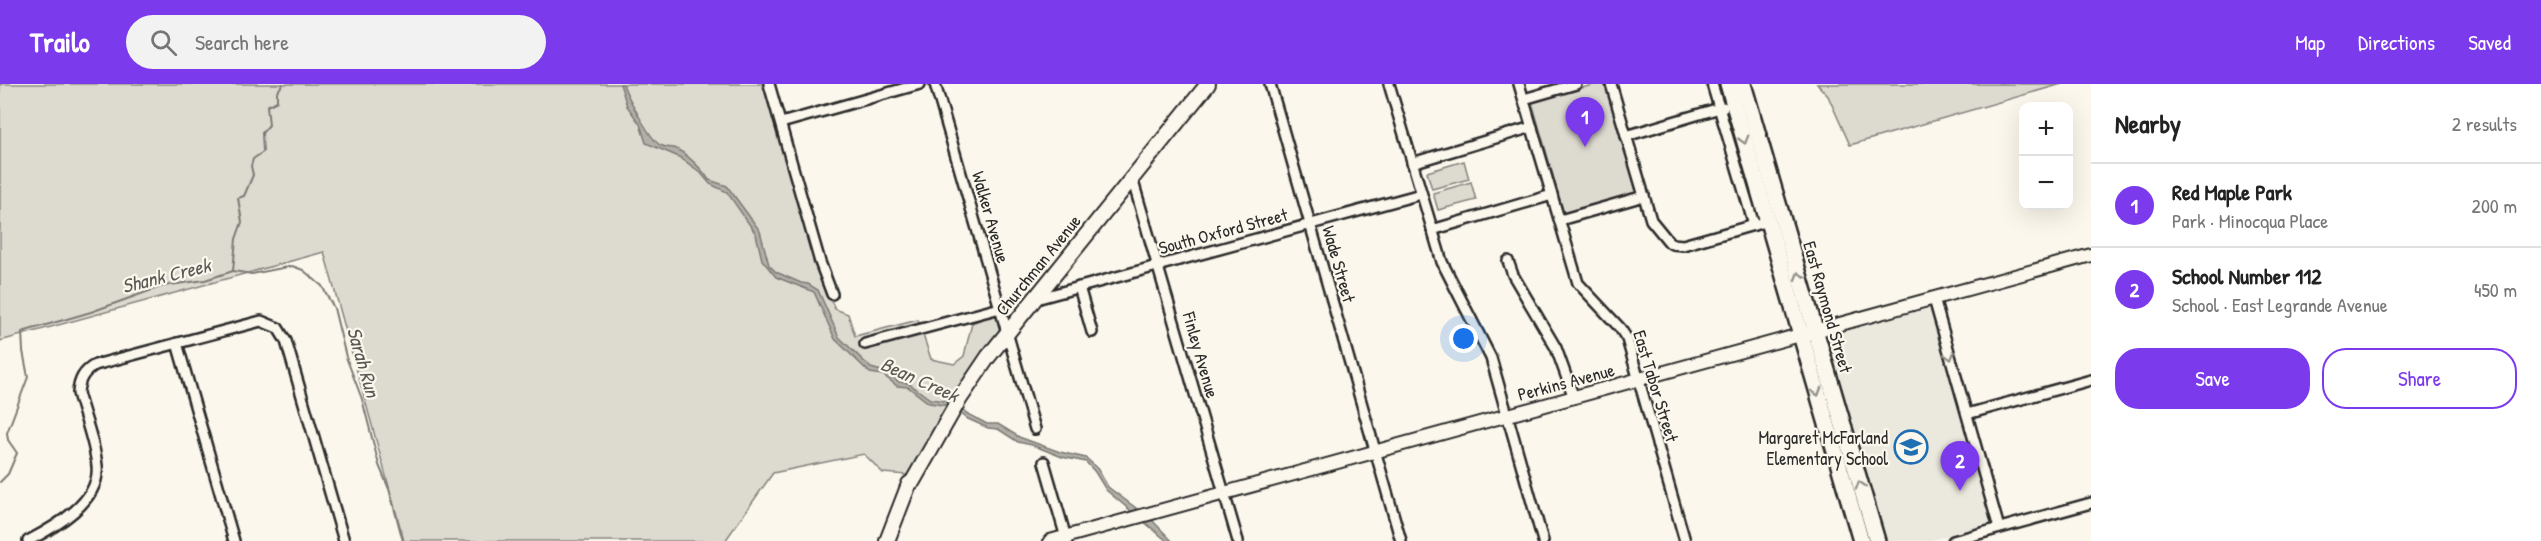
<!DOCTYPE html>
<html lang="en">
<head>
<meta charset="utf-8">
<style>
	body { margin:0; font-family:"Patrick Hand",sans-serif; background:#f2f2f2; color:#222 }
	.controls { position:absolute; right:18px; top:18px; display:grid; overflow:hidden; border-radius:12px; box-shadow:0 6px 24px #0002 }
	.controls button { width:54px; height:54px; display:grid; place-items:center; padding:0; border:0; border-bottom:2px solid #e0e0e0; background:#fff; color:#222; font:30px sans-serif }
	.you { position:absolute; left:1464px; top:255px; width:21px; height:21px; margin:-15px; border:4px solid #fff; border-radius:50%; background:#1a73e8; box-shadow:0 0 0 9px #1a73e833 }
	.badge { display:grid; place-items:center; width:39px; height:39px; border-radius:50%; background:#7c3aed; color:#fff; font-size:20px; font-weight:700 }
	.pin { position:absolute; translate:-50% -50px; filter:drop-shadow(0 2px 3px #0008) }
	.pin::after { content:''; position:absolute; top:32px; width:21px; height:18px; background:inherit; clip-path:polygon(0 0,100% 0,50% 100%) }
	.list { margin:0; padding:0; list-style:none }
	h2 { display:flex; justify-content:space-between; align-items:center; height:78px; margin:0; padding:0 24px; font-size:26px }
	h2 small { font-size:20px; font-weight:400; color:#767676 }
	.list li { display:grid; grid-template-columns:39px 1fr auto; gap:18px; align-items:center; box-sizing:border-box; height:84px; padding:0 24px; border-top:2px solid #e0e0e0 }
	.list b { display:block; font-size:22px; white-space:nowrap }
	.list p { margin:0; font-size:20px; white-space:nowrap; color:#767676 }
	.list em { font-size:20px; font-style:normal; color:#767676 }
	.actions { display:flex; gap:12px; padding:18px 24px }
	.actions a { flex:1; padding:14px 0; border:2px solid #7c3aed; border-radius:24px; text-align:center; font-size:21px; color:#7c3aed }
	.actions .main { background:#7c3aed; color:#fff }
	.icon { flex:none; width:33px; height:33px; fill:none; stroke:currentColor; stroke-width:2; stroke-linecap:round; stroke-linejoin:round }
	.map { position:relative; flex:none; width:2091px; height:457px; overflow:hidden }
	header { display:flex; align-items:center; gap:36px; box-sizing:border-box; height:84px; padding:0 30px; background:#7c3aed; color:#fff }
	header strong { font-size:28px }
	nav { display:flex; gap:33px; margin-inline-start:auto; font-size:21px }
	.search { width:420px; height:54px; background:#f2f2f2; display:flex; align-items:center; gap:15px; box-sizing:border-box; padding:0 21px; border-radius:33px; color:#767676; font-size:22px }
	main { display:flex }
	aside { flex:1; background:#fff }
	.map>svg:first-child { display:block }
</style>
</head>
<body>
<header>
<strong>Trailo</strong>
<div class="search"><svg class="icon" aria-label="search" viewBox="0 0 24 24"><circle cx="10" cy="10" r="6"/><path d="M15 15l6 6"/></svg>Search here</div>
<nav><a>Map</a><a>Directions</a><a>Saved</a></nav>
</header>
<main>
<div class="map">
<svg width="2091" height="457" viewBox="0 0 2091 457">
	<rect width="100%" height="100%" fill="#fbf7ec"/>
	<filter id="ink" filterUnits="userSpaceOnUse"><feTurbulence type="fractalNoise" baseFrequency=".0167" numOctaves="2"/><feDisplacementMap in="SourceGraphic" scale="12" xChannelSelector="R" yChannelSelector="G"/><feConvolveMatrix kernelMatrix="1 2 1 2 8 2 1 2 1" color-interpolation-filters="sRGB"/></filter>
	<g filter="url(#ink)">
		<!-- built -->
		<path fill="#ebe8de" d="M1930,222L1993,438L1929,457H1885L1825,253Z"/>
		<!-- green -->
		<g fill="#dddad0" stroke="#84827e" stroke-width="1.5">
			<path d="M0,0H764L780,47L816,177L813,178L835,225L848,230L855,252L918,236L931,275L954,280L964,272L972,239L996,229L1001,247L907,391L883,389L864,370L773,389L725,457H404L324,168L0,257Z"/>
			<path d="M1596,0H1606L1638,108L1564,130L1532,18Z"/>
			<path d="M1817,0H2062L1850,61L1828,12Z"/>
			<path d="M1464,77L1469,95L1432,105L1427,88Z"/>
			<path d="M1471,98L1476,116L1438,126L1433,109Z"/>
		</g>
		<!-- water -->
		<path fill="#b1afa7" stroke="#7b7a75" stroke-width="1.5" d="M620,0H623C627,12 650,55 660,61C665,64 669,63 674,64C684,67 703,86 709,96L727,102L760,147L769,181L776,188L801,199L808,200L818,206L839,253L871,284L888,289L899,298L908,299L930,315L953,318L968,330L987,340H998L1019,353L1060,368L1086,374L1097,384L1108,403L1152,436L1172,457H1167L1106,406L1095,388L1086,378L1062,373L1032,361L1018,358L998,345L988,344L968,335L950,322L929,319L908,303L897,302L883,291L870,289L835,255L814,208L776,193L762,176L756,150L727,108L710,100L700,88L679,73L646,59L640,40L627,22Z"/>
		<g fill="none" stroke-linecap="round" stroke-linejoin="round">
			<!-- stream -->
			<g stroke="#7b7a75" stroke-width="2">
				<path d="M233,187L252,190L292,182L303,186L322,202L334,224L346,273L362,315L379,381L389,405L403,457"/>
				<path d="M0,398L8,390L17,369L8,356L7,349L28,293L23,267L22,248L91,228L163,202L205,196L233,187L236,155L242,138L238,114L244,112L253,91L251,82L253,75L263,68L262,49L269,41L267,22L277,17V8L283,0"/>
			</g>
			<!-- minor casing -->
			<g stroke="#2b2b2b" stroke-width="14">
				<g id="minor">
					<path d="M769,0L820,178L832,210"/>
					<path d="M935,0L1035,345"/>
					<path d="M1270,0L1401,457"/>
					<path d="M1389,0L1442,178L1491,274L1543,457"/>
					<path d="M1519,0L1578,199L1620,244L1627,255L1685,457"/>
					<path d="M1611,0L1651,136L1669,158L1672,160L1683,161L1768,137"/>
					<path d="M1712,0L1754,141"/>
					<path d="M1524,15L1576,0"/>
					<path d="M781,39L920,0"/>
					<path d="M1626,52L1723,23"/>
					<path d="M1412,79L1532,43"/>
					<path d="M1132,94L1238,457"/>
					<path d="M1560,136L1644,112"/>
					<path d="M1432,146L1552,111"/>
					<path d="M1508,177L1513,191L1556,264L1574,314"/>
					<path d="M1079,203L1092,248"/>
					<path d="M1036,215L1421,110"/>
					<path d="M1934,215L1999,444"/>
					<path d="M177,259L234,457"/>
					<path d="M865,260L1000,224"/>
					<path d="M1967,330L2091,296"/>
					<path d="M1044,378L1067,457"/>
					<path d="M28,457C55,443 101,417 97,382C95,358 84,332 78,309C79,296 83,288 95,281L261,237L278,244L286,257L344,457"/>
					<path d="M1953,457L2091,419"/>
				</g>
			</g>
			<!-- tertiary casing -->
			<g stroke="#2b2b2b" stroke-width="16">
				<path id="tertiary" d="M1050,457L2091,171"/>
			</g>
			<!-- secondary casing -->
			<g stroke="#2b2b2b" stroke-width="18">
				<path id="secondary" d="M887,457L909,400L913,397L959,316L988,273L1208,0"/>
			</g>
			<!-- primary casing -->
			<g stroke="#2b2b2b" stroke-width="20">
				<g id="primary">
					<path d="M1728,0L1861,457"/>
					<path d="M1743,0L1877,457"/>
				</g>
			</g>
			<!-- minor -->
			<use href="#minor" stroke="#fbf7ec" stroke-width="9"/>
			<!-- tertiary -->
			<use href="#tertiary" stroke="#fbf7ec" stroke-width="12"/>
			<!-- secondary -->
			<use href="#secondary" stroke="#fbf7ec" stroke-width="14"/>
			<!-- primary -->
			<use href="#primary" stroke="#fbf7ec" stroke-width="15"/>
		</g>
		<!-- one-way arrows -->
		<defs><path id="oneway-chevron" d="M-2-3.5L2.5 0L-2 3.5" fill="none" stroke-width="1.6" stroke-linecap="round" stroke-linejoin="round" transform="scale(1.5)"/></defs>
		<g stroke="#93918c">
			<use href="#oneway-chevron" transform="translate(1744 56) rotate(74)"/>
			<use href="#oneway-chevron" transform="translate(1799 192) rotate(-106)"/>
			<use href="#oneway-chevron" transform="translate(1950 272) rotate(74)"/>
			<use href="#oneway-chevron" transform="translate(1817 308) rotate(73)"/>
			<use href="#oneway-chevron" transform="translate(1860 401) rotate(-107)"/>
		</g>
	</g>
	<!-- icons -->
	<defs>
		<g id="school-ring" transform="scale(1.725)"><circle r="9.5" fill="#fbf7ec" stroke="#1f6fb2" stroke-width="1.5"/><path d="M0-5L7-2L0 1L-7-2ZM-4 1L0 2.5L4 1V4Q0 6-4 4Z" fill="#1f6fb2"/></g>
	</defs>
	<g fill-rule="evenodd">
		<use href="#school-ring" x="1911" y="363"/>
	</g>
	<g text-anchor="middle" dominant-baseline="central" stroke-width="4.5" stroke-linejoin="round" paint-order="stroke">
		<!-- street labels -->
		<g font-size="18" fill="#2b2b2b" stroke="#fbf7ec">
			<text transform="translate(991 133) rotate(74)">Walker Avenue</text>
			<text transform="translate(1223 147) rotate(-15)">South Oxford Street</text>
			<text transform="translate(1339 180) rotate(74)">Wade Street</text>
			<text transform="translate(1038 181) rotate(-51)">Churchman Avenue</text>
			<text transform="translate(1828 223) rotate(74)">East Raymond Street</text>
			<text transform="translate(1201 271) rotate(74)">Finley Avenue</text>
			<text transform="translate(1566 298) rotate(-15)">Perkins Avenue</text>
			<text transform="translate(1656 302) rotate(73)">East Tabor Street</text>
		</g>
		<!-- poi labels -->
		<g font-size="18" fill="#2b2b2b" stroke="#fbf7ec" text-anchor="end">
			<text x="1888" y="353">Margaret McFarland<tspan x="1888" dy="21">Elementary School</tspan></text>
		</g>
		<!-- water labels -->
		<g font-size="20" font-style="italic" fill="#5a5956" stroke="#fbf7ec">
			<text transform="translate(166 191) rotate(-14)">Shank Creek</text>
			<text transform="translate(364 278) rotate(74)">Sarah Run</text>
			<text transform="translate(920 295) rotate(24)">Bean Creek</text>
		</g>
	</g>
</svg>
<div class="controls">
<button>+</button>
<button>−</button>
</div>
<div class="you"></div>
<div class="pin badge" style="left:1585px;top:63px">1</div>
<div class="pin badge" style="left:1960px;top:407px">2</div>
</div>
<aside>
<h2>Nearby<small>2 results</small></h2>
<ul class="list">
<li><span class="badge">1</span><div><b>Red Maple Park</b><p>Park · Minocqua Place</p></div><em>200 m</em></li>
<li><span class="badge">2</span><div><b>School Number 112</b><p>School · East Legrande Avenue</p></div><em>450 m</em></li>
</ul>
<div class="actions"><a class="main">Save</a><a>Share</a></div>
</aside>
</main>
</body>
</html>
